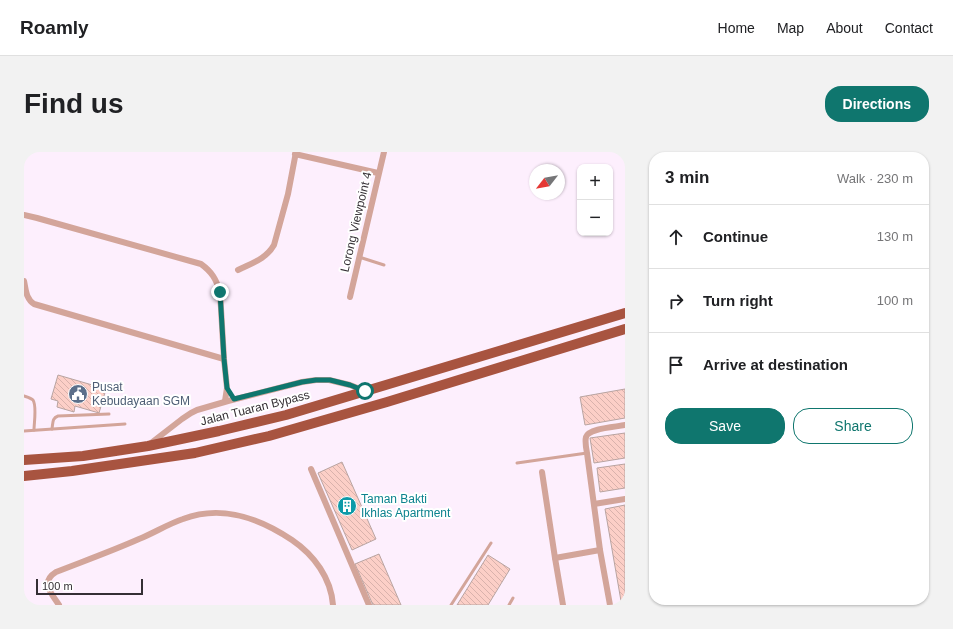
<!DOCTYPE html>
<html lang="en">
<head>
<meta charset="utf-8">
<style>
	body { margin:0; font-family:Helvetica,sans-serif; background:#f2f2f2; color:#202124 }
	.controls { position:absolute; right:12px; top:12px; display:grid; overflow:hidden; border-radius:8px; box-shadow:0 1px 3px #0004 }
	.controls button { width:36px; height:36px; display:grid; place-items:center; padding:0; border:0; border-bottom:1px solid #e0e0e0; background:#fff; color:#202124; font:20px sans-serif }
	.compass { position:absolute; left:505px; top:12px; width:36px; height:36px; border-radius:50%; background:#fff; box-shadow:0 1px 3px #0004; rotate:239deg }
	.scale { position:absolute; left:12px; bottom:10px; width:107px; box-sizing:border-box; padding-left:4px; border:2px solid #342f34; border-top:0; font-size:11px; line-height:14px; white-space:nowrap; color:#342f34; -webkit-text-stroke:3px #fff; paint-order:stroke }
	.stop { position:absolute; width:12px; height:12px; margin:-9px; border:3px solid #0f766e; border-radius:50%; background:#fff }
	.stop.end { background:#0f766e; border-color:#fff; box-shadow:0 1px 4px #0008 }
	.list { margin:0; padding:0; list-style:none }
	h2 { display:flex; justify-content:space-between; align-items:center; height:52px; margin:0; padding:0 16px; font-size:17px }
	h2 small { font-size:13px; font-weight:400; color:#757577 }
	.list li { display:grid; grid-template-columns:26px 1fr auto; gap:12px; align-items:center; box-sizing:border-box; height:64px; padding:0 16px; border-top:1px solid #e0e0e0 }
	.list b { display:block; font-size:15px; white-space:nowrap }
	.list em { font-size:13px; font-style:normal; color:#757577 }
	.actions { display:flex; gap:8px; padding:12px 16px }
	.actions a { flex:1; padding:9px 0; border:1px solid #0f766e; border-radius:16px; text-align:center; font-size:14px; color:#0f766e }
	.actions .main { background:#0f766e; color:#fff }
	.icon { flex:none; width:22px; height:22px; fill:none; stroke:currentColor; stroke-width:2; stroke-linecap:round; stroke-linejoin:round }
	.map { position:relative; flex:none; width:601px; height:453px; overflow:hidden; border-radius:16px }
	header { display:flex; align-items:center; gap:24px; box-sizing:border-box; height:56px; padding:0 20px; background:#fff; border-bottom:1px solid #e0e0e0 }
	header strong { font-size:19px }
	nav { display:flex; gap:22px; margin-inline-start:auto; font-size:14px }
	.intro { display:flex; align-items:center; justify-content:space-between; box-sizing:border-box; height:96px; padding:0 24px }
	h1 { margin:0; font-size:28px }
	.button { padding:10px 18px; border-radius:16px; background:#0f766e; color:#fff; font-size:14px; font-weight:700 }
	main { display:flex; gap:24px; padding:0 24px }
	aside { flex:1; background:#fff; border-radius:16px; box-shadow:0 1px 3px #0004 }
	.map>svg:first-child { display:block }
</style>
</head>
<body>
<header>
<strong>Roamly</strong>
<nav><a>Home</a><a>Map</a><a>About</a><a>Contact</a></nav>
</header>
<div class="intro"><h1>Find us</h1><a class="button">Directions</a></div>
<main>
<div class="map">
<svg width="601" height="453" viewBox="0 0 601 453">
	<defs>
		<pattern id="building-back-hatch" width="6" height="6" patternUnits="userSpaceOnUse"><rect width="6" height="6" fill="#fccfc7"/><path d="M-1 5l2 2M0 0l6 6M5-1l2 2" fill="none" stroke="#d9b2ac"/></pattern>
	</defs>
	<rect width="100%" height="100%" fill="#fdeffd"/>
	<!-- building -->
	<g fill="url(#building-back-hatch)" stroke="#b8a4a1">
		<path d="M34,223L82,237L75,261L51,254L50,260L33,255L34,249L27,247Z"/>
		<path d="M601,237V266L561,273L556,245Z"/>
		<path d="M601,281V306L570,311L566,286Z"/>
		<path d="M318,310L352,387L328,398L294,321Z"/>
		<path d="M601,312V336L576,340L573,316Z"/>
		<path d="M601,353V449H597L581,357Z"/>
		<path d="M355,402L377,453H349L331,412Z"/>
		<path d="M464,403L486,417L464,453H433Z"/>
	</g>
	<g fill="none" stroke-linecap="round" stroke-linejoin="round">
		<!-- service -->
		<g stroke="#d3a59a" stroke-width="3">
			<path d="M335,105L360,113"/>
			<path d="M0,244C3,245 7,246 9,248C13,254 10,271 10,278"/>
			<path d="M28,277C29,271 28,266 34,264L85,262"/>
			<path d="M0,279L101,272"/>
			<path d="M493,311L563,301"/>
			<path d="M427,453L467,391"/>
			<path d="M485,453L489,446"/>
		</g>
		<!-- minor -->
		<g stroke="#d3a59a" stroke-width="6">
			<path d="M271,2L354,21"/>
			<path d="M0,63L13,66L177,112C188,120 192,127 196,140L200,207L203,236L201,249"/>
			<path d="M214,118C228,111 242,107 250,93L264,42L272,0"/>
			<path d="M0,129C2,138 2,147 10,152L200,207"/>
			<path d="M326,145L360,0"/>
			<path d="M127,291L158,267L167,261L173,258L204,249L278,230L292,228H305L326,233L341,239"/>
			<path d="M287,317L345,453"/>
			<path d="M518,320L531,406L539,453"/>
			<path d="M570,352L601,347"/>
			<path d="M531,406L576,398"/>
			<path d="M35,453C27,441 16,430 32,420C60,409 88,399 115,387C130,381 144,372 159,367C198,352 235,366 268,388C290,403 307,426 309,453"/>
			<path d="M586,453L576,398L563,301C562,296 561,289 562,285C565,276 592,275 601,273"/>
		</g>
		<!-- trunk -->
		<g stroke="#a85440" stroke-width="10">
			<path d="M0,308L59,304L124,294L195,279L262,263L601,161"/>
			<path d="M0,324L48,319L171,301L245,284L363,250L601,177"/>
		</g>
	</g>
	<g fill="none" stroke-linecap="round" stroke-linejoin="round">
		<!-- route -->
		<path stroke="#0f766e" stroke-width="5" d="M196,140L200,207L203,236L210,247L278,230L292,228H306L326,233L341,239"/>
	</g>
	<!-- icons -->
	<defs>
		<g id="civic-disc" transform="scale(1)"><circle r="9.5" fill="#5c6f8a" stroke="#fff"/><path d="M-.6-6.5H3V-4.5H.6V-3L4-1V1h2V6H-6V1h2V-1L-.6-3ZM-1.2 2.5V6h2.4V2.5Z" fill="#fff"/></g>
		<g id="building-disc" transform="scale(1)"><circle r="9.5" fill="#0f9aa8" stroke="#fff"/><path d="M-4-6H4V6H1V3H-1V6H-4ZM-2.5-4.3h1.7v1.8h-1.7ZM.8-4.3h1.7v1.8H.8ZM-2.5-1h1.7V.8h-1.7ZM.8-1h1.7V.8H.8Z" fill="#fff"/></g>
	</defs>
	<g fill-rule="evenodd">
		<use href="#civic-disc" x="54" y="242"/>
		<use href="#building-disc" x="323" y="354"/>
	</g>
	<g text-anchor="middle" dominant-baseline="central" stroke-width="4" stroke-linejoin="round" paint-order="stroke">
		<!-- street labels -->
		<g font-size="12" fill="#342f34" stroke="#fff">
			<text transform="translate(332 70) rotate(-77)">Lorong Viewpoint 4</text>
			<text transform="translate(231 256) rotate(-14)">Jalan Tuaran Bypass</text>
		</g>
		<!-- service labels -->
		<g font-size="12" fill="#4e5e75" stroke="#fff" text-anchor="start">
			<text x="68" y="235">Pusat<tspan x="68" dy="14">Kebudayaan SGM</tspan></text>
		</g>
		<!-- culture labels -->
		<g font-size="12" fill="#0d838f" stroke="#fff" text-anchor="start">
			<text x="337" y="347">Taman Bakti<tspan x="337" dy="14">Ikhlas Apartment</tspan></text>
		</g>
	</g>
</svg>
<div class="controls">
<button>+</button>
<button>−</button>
</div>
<svg class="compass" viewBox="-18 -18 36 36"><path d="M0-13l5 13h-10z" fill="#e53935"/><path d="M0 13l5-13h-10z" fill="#757577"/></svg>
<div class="scale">100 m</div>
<div class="stop" style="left:341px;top:239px"></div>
<div class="stop end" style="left:196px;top:140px"></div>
</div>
<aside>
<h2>3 min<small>Walk · 230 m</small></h2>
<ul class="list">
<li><svg class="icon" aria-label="ahead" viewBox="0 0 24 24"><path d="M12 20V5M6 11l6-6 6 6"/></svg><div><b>Continue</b></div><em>130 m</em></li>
<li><svg class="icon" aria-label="right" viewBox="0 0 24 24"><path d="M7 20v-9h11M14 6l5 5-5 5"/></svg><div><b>Turn right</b></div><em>100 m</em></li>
<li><svg class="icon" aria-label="arrive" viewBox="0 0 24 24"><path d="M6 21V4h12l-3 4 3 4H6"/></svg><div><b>Arrive at destination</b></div></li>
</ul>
<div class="actions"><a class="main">Save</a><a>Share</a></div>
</aside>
</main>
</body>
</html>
